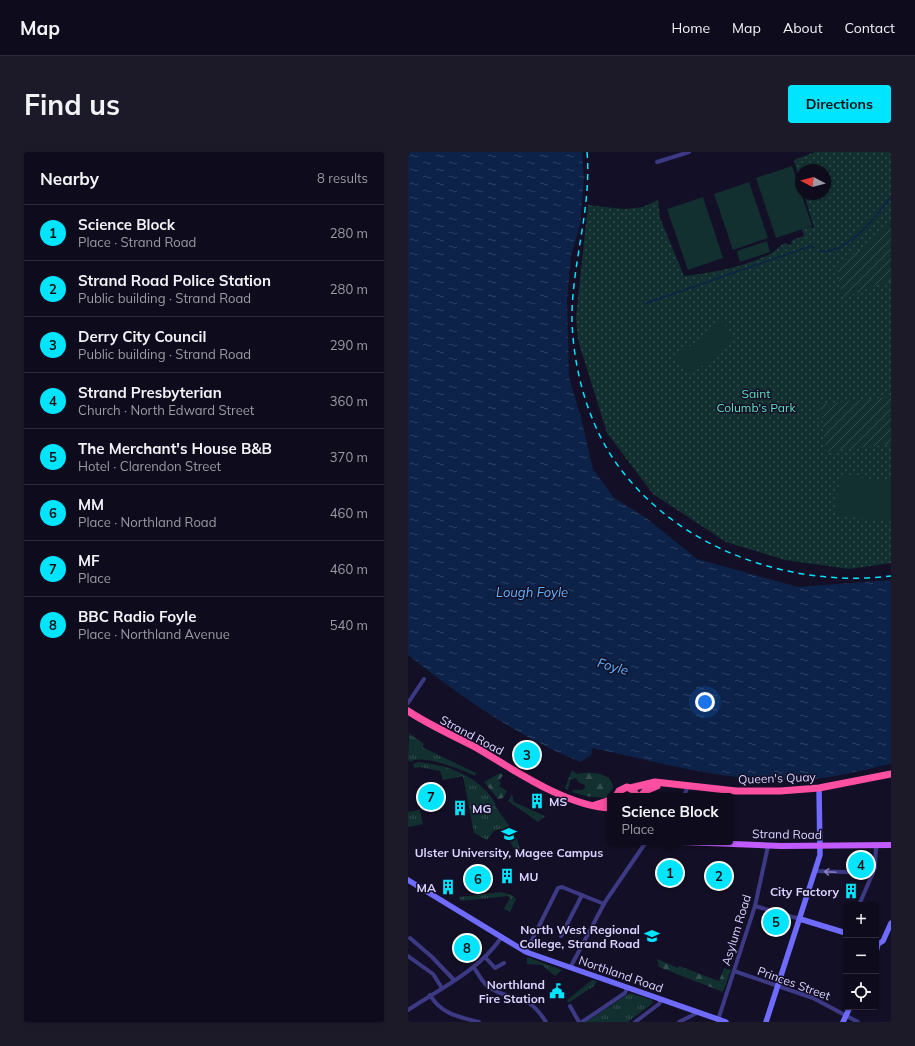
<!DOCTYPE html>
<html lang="en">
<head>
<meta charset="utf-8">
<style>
	body { margin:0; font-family:Mulish,sans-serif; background:#1c1929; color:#f1f3f6 }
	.controls { position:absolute; right:12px; bottom:12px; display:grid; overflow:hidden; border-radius:4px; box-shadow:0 1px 3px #0004 }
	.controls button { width:36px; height:36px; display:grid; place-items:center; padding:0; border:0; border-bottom:1px solid #2e2b3b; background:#0e0b1c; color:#f1f3f6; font:20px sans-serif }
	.compass { position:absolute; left:387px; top:12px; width:36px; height:36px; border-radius:50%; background:#0e0b1c; box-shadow:0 1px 3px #0004; rotate:277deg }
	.you { position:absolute; left:297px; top:550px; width:14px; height:14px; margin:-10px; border:3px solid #fff; border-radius:50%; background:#1a73e8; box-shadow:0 0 0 6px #1a73e833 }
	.badge { display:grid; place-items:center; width:26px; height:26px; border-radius:50%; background:#00e5ff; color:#111; font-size:13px; font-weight:700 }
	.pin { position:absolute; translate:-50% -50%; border:2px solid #fff; box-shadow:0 1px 4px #0006 }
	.popup { position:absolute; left:199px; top:641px; width:126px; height:52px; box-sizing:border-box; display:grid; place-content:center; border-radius:4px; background:#0e0b1c; filter:drop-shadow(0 1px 3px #0005); font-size:13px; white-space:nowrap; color:#9b9ba3 }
	.popup b { font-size:15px; color:#f1f3f6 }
	.popup::after { content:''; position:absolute; left:50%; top:100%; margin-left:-8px; border:8px solid transparent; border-top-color:#0e0b1c }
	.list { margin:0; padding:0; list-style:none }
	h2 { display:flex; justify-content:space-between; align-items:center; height:52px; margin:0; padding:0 16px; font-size:17px }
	h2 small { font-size:13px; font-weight:400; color:#9b9ba3 }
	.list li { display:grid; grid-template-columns:26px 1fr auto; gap:12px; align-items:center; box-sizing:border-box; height:56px; padding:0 16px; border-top:1px solid #2e2b3b }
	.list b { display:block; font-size:15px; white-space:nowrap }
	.list p { margin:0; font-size:13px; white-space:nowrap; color:#9b9ba3 }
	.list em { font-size:13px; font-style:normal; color:#9b9ba3 }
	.icon { flex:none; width:22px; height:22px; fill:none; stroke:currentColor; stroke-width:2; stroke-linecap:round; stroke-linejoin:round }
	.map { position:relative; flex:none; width:483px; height:870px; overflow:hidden; border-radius:4px }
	header { display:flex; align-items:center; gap:24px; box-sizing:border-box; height:56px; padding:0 20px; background:#0e0b1c; border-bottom:1px solid #2e2b3b }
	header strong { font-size:19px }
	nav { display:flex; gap:22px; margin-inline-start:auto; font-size:14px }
	.intro { display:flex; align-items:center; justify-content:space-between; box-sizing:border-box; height:96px; padding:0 24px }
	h1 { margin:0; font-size:28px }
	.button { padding:10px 18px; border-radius:4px; background:#00e5ff; color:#111; font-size:14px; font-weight:700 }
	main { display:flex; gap:24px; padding:0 24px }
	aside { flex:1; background:#0e0b1c; border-radius:4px; box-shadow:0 1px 3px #0004 }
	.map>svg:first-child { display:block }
</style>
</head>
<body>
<header>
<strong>Map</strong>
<nav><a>Home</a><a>Map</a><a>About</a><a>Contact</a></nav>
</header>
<div class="intro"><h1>Find us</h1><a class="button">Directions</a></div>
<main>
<aside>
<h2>Nearby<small>8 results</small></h2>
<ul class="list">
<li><span class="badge">1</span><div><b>Science Block</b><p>Place · Strand Road</p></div><em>280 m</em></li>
<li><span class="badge">2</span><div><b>Strand Road Police Station</b><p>Public building · Strand Road</p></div><em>280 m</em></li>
<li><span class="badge">3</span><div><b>Derry City Council</b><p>Public building · Strand Road</p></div><em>290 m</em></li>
<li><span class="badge">4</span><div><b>Strand Presbyterian</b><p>Church · North Edward Street</p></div><em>360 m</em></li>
<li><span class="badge">5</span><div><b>The Merchant's House B&amp;B</b><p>Hotel · Clarendon Street</p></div><em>370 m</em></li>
<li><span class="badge">6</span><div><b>MM</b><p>Place · Northland Road</p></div><em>460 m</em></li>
<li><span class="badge">7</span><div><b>MF</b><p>Place</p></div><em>460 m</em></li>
<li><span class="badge">8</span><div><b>BBC Radio Foyle</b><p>Place · Northland Avenue</p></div><em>540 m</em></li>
</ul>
</aside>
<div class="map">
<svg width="483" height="870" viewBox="0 0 483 870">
	<defs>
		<pattern id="grass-tufts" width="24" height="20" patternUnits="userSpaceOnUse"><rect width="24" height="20" fill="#12302f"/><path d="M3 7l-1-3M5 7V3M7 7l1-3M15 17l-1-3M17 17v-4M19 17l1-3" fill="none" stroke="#344d4e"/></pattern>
		<pattern id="forest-firs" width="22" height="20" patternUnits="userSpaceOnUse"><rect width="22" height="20" fill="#12302f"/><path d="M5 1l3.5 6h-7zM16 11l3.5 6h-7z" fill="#344d4e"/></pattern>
		<pattern id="park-dots" width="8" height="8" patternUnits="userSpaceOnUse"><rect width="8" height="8" fill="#12302f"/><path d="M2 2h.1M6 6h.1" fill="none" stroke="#344d4e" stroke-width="1.8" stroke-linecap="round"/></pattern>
		<pattern id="garden-furrows" width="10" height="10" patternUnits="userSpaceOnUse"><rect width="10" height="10" fill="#12302f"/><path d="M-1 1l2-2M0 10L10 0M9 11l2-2" fill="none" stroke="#344d4e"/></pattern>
		<pattern id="water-ripples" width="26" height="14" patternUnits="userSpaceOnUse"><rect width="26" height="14" fill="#0c2248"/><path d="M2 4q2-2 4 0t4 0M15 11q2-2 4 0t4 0" fill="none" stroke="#2f4163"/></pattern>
	</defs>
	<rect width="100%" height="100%" fill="#130f26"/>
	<!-- grass -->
	<g fill="url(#grass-tufts)">
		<path d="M1,581L16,592L14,595L68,621L67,624C56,618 11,601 3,610L0,608Z"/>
		<path d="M10,610C37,613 60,620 79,640C83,645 87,649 88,655L104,678L110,690L112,699L107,698L99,685L101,682L93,677L86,679L79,688L66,681L55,624L35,628L32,619L12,615L6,616L5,612Z"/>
		<path d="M12,658L15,672L0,675V660Z"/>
		<path d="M93,740L104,743L108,747L102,760L96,757L102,746L100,744L53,749L51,745Z"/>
		<path d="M119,805L154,818L147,824L134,813L119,812Z"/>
		<path d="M184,828L189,829L186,834L160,851L159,848Z"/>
		<path d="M222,841L244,848L245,851L220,870H178Z"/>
	</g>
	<!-- forest -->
	<g fill="url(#forest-firs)">
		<path d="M164,618L169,622C181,619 205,620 205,636L198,646L178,644L164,640L165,638H174L177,636V633L170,630L168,626L162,628L160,638L157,636Z"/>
		<path d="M92,621L95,623L91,629L93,631L91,634L99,639L95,646L90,647L76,630Z"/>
		<path d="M104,642L106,650L137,664L130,670L100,649Z"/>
		<path d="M249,807L270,816L271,814L311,829L316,816L323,818L315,840L251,815Z"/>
	</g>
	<!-- park -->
	<path fill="url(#park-dots)" d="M407,0H483V411L441,417L377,408L318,390L245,342L199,281L170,188L168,165L180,53L216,57L235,55L250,48L252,66L276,124C304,121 336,115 362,102C368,99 371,94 377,91L383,93L384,88L396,84L394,77L401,75L406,76L396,42H417V18H393V32L386,8Z"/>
	<!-- garden -->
	<g fill="url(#garden-furrows)">
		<path d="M483,71V129C471,130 442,146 434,145L429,115L433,110L460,93Z"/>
		<path d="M483,245V292L418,300L412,252Z"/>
	</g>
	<!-- pitch -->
	<g fill="#12302f">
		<path d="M384,14L404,74L368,86L348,26Z"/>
		<path d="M341,30L360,86L325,98L306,42Z"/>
		<path d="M295,45L315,106L280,118L259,57Z"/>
		<path d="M359,89L362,100L332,110L329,99Z"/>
		<path d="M314,169L328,186L283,223L268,205Z"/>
		<path d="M432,323L483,329V370L427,363Z"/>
	</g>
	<!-- water -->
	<path fill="url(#water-ripples)" d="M0,0H174L176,27L172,73L163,104L159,148L161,225L173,266L185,317L206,346L237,365L289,407L390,435L483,428V612C454,618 423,627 393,628C323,631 253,611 185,596L183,603L173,610C111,586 51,543 0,503Z"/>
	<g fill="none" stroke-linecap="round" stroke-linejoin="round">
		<!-- stream -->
		<g stroke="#0c2248" stroke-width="1.5">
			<path d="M411,99C437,104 469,64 483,45"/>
			<path d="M236,152L403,94L406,95"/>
		</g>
		<!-- street -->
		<g stroke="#3d3a85" stroke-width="4">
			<path d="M249,10L281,0"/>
			<path d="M0,551L16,527"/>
			<path d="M276,644L280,634"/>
			<path d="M407,719L465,721"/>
			<path d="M451,753L467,716L468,694"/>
			<path d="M347,754L392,767"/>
			<path d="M153,784L174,743"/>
			<path d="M2,786L24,805L46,828"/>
			<path d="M118,800L150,736L154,735L196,752"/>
			<path d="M0,804L25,822L34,836"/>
			<path d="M77,805L87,816L96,811"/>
			<path d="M66,816C71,822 74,831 81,835C105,852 117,837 138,870"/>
			<path d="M162,816L197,750L238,690"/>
			<path d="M326,819L405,846L450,870"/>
			<path d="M22,843C33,862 51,865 71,870"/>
			<path d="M162,854L171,870"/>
			<path d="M0,858C33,836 70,819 93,786"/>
			<path d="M310,868L347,754L360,694"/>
			<path d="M174,870L217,841L219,836"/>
			<path d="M227,870L251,852L253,848"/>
			<path d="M271,870L289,861"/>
		</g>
		<!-- secondary -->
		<g stroke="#6f6bff" stroke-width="5.5">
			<path d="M0,728L118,800L318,870"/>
			<path d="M392,767L438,781"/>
			<path d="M468,800L470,792L475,789L483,771"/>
			<path d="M358,870L412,703L411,636"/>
			<path d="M435,870L442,855"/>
		</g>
		<!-- primary -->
		<path stroke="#c25bff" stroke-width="6" d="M274,690L373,694L483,693"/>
		<!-- highway -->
		<g stroke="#ff4fa3" stroke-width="7">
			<path d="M0,559C21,573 44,583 67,595C105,617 157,654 202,656"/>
			<path d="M222,636L247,630L328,639H372L411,636L483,622"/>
			<path d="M208,644L211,639L219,635L225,638L229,644"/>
			<path d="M233,644L237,639L249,634"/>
			<path d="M187,653L202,648"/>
		</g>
		<!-- rail -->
		<path stroke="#00e5ff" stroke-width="1.5" stroke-dasharray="6 5" stroke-linecap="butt" d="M179,0C184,57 163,113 164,170C166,222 182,278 214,319C276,399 385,436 483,424"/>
	</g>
	<!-- one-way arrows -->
	<defs><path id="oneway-shaft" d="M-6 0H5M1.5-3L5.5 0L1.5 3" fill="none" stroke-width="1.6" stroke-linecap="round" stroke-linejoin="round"/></defs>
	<use stroke="#837fbc" href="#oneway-shaft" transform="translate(422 720) rotate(-177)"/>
	<!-- icons -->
	<defs>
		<g id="building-bare" transform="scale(1.2)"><path d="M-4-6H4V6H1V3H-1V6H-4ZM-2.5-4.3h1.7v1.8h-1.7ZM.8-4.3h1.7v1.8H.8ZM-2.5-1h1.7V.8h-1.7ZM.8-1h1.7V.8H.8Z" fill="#00e5ff" stroke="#130f26" stroke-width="2.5" paint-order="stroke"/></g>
		<g id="university-bare" transform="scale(1.2)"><path d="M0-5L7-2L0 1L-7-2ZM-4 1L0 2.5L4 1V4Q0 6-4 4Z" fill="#00e5ff" stroke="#130f26" stroke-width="2.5" paint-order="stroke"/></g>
		<g id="civic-bare" transform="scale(1.2)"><path d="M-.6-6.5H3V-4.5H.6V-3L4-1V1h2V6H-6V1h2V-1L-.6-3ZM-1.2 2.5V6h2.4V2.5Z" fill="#00e5ff" stroke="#130f26" stroke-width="2.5" paint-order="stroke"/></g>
	</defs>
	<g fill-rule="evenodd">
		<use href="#building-bare" x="129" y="649"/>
		<use href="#building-bare" x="52" y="656"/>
		<use href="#university-bare" x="101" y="682"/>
		<use href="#building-bare" x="99" y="724"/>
		<use href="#building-bare" x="40" y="735"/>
		<use href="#building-bare" x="443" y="739"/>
		<use href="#university-bare" x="244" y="784"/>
		<use href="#civic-bare" x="149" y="839"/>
	</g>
	<g text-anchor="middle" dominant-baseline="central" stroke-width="3" stroke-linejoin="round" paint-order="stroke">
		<!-- park labels -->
		<g font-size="12" fill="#5fe0c0" stroke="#130f26">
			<text x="348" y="241">Saint<tspan x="348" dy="14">Columb's Park</tspan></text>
		</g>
		<!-- street labels -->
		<g font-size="12" fill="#d9d4ff" stroke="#130f26">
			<text transform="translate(64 583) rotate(28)">Strand Road</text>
			<text transform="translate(369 626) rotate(-2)">Queen's Quay</text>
			<text transform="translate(379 682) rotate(1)">Strand Road</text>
			<text transform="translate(328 778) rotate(-73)">Asylum Road</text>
			<text transform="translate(213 822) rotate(19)">Northland Road</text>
			<text transform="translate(386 831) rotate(20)">Princes Street</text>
		</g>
		<!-- poi labels -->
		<g font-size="12" font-weight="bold" fill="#d9d4ff" stroke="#130f26" text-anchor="end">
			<text x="141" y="649" text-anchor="start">MS</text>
			<text x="64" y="656" text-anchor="start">MG</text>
			<text x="101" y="700" text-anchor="middle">Ulster University, Magee Campus</text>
			<text x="111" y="724" text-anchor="start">MU</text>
			<text x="28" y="735">MA</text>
			<text x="431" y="739">City Factory</text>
			<text x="232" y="777">North West Regional<tspan x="232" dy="14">College, Strand Road</tspan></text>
			<text x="137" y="832">Northland<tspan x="137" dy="14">Fire Station</tspan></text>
		</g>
		<!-- water labels -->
		<g font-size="13" font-style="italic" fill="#62b6ff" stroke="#130f26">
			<text x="124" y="440">Lough Foyle</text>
			<text transform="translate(205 514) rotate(16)">Foyle</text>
		</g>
	</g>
</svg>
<div class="controls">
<button>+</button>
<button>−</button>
<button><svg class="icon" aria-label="locate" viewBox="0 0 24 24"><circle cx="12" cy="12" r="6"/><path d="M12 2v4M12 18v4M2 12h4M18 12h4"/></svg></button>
</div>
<svg class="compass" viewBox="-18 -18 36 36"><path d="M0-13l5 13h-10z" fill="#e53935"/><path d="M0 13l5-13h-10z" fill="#9b9ba3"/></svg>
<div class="you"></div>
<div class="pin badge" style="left:262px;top:721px">1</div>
<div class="popup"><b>Science Block</b>Place</div>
<div class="pin badge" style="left:311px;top:724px">2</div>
<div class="pin badge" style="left:119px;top:603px">3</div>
<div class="pin badge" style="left:453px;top:713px">4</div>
<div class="pin badge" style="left:368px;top:770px">5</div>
<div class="pin badge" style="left:70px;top:727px">6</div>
<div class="pin badge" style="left:23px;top:645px">7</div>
<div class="pin badge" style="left:59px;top:796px">8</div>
</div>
</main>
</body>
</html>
